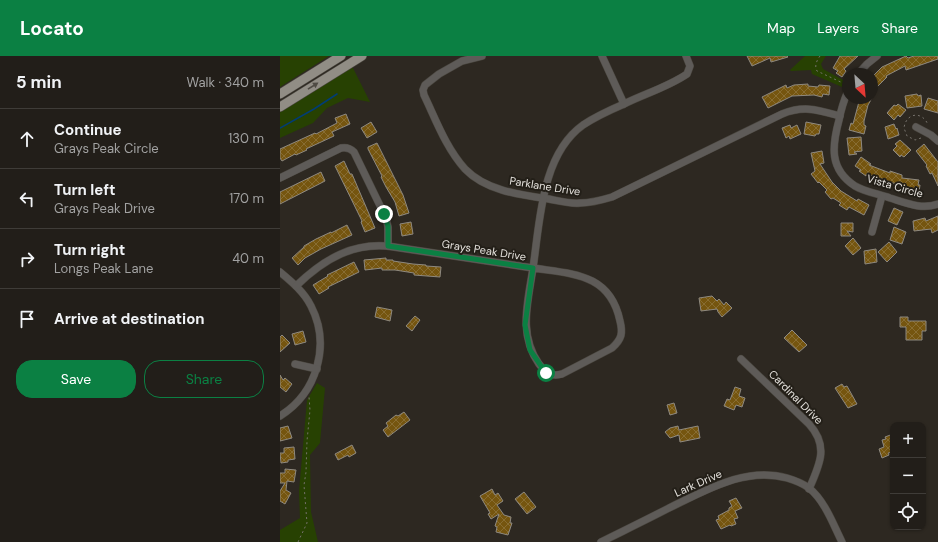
<!DOCTYPE html>
<html lang="en">
<head>
<meta charset="utf-8">
<style>
	body { margin:0; font-family:"DM Sans",sans-serif; background:#2e2b26; color:#f1f3f6 }
	.controls { position:absolute; right:12px; bottom:12px; display:grid; overflow:hidden; border-radius:8px; box-shadow:0 1px 3px #0004 }
	.controls button { width:36px; height:36px; display:grid; place-items:center; padding:0; border:0; border-bottom:1px solid #3f3c38; background:#221e19; color:#f1f3f6; font:20px sans-serif }
	.compass { position:absolute; left:562px; top:12px; width:36px; height:36px; border-radius:50%; background:#221e19; box-shadow:0 1px 3px #0004; rotate:154deg }
	.stop { position:absolute; width:12px; height:12px; margin:-9px; border:3px solid #0b8043; border-radius:50%; background:#fff }
	.stop.end { background:#0b8043; border-color:#fff; box-shadow:0 1px 4px #0008 }
	.list { margin:0; padding:0; list-style:none }
	h2 { display:flex; justify-content:space-between; align-items:center; height:52px; margin:0; padding:0 16px; font-size:17px }
	h2 small { font-size:13px; font-weight:400; color:#a2a2a2 }
	.list li { display:grid; grid-template-columns:26px 1fr auto; gap:12px; align-items:center; box-sizing:border-box; height:60px; padding:0 16px; border-top:1px solid #3f3c38 }
	.list b { display:block; font-size:15px; white-space:nowrap }
	.list p { margin:0; font-size:13px; white-space:nowrap; color:#a2a2a2 }
	.list em { font-size:13px; font-style:normal; color:#a2a2a2 }
	.actions { display:flex; gap:8px; padding:12px 16px }
	.actions a { flex:1; padding:9px 0; border:1px solid #0b8043; border-radius:16px; text-align:center; font-size:14px; color:#0b8043 }
	.actions .main { background:#0b8043; color:#fff }
	.icon { flex:none; width:22px; height:22px; fill:none; stroke:currentColor; stroke-width:2; stroke-linecap:round; stroke-linejoin:round }
	.map { position:relative; flex:none; width:658px; height:486px; overflow:hidden }
	header { display:flex; align-items:center; gap:24px; box-sizing:border-box; height:56px; padding:0 20px; background:#0b8043; color:#fff }
	header strong { font-size:19px }
	nav { display:flex; gap:22px; margin-inline-start:auto; font-size:14px }
	main { display:flex }
	aside { flex:1; background:#221e19 }
	.map>svg:first-child { display:block }
</style>
</head>
<body>
<header>
<strong>Locato</strong>
<nav><a>Map</a><a>Layers</a><a>Share</a></nav>
</header>
<main>
<aside>
<h2>5 min<small>Walk · 340 m</small></h2>
<ul class="list">
<li><svg class="icon" aria-label="ahead" viewBox="0 0 24 24"><path d="M12 20V5M6 11l6-6 6 6"/></svg><div><b>Continue</b><p>Grays Peak Circle</p></div><em>130 m</em></li>
<li><svg class="icon" aria-label="left" viewBox="0 0 24 24"><path d="M17 20v-9H6M10 6l-5 5 5 5"/></svg><div><b>Turn left</b><p>Grays Peak Drive</p></div><em>170 m</em></li>
<li><svg class="icon" aria-label="right" viewBox="0 0 24 24"><path d="M7 20v-9h11M14 6l5 5-5 5"/></svg><div><b>Turn right</b><p>Longs Peak Lane</p></div><em>40 m</em></li>
<li><svg class="icon" aria-label="arrive" viewBox="0 0 24 24"><path d="M6 21V4h12l-3 4 3 4H6"/></svg><div><b>Arrive at destination</b></div></li>
</ul>
<div class="actions"><a class="main">Save</a><a>Share</a></div>
</aside>
<div class="map">
<svg width="658" height="486" viewBox="0 0 658 486">
	<defs>
		<pattern id="building-cross-hatch" width="8" height="8" patternUnits="userSpaceOnUse"><rect width="8" height="8" fill="#75550f"/><path d="M0 0l8 8M0 8l8-8" fill="none" stroke="#886d32"/></pattern>
	</defs>
	<rect width="100%" height="100%" fill="#2d2821"/>
	<!-- green -->
	<g fill="#274102">
		<path d="M0,0H49L0,31Z"/>
		<path d="M525,0H546L541,8L543,13L565,25L562,31L532,18L531,14L511,15L510,14Z"/>
		<path d="M72,10L90,46L68,42L47,52L33,67L0,82V55Z"/>
		<path d="M37,327L45,332L40,387L30,399L31,456L38,486H0V474L20,462L19,435L27,344Z"/>
	</g>
	<g fill="none" stroke-linecap="round" stroke-linejoin="round">
		<!-- stream -->
		<path stroke="#003c77" stroke-width="1.5" d="M0,72L34,53L57,38"/>
	</g>
	<!-- building -->
	<g fill="url(#building-cross-hatch)" stroke="#8e8980">
		<path d="M467,0H507L508,1L491,6L490,2L472,10Z"/>
		<path d="M560,0H578L564,13L566,15L562,21L556,17L558,15L553,12Z"/>
		<path d="M626,0L628,2L634,0H658V3L626,14L625,10L606,20L607,21L592,36V21L602,11Z"/>
		<path d="M528,28V30L538,31L539,29L550,30L549,39L543,38L542,41L534,39L512,40L488,52L482,41L506,29L507,32L514,29Z"/>
		<path d="M637,38L638,40L641,39L642,50L627,52L625,40Z"/>
		<path d="M580,42H592L588,49L584,65V69L586,70L584,78L569,74L571,67L573,68Z"/>
		<path d="M648,42L658,45V57L644,53Z"/>
		<path d="M618,48L626,54L620,61L618,59L614,64L607,57L614,49L616,50Z"/>
		<path d="M66,58L70,68L52,76L54,80L26,93L27,94L16,99L15,98L2,105L0,102V93L35,77L36,78L57,67L55,62Z"/>
		<path d="M91,66L97,76L87,82L81,72Z"/>
		<path d="M526,66L541,69L539,78H536L535,80L524,78Z"/>
		<path d="M614,68L616,73L617,72L619,79L608,83L605,71Z"/>
		<path d="M510,69L511,72L517,69L521,78L510,83L509,80L506,82L502,72Z"/>
		<path d="M581,81L582,95L574,96L577,98L569,99L567,82Z"/>
		<path d="M620,84L631,94L624,101L621,99L620,101L613,94L617,90L615,88Z"/>
		<path d="M97,87L123,139L129,157L119,160L115,146L106,131L101,121L102,120L88,93V91Z"/>
		<path d="M644,88L658,106V130L652,117L650,118L646,110L647,109L636,95Z"/>
		<path d="M542,95L544,107L540,108L552,126L561,135L577,145L578,143L589,149L584,159L569,151L567,154L559,149L561,147L553,142L551,143L545,136L547,134L539,126L538,127L531,118L535,115L531,97Z"/>
		<path d="M581,101L591,108L589,109L610,117V115L622,119V122L639,124L638,129H640L639,136L625,133V131L587,118L586,120L579,115L581,114L575,110Z"/>
		<path d="M64,105L70,118H72L95,172L85,176L81,166L82,165L55,110Z"/>
		<path d="M41,116L45,125L0,148V136Z"/>
		<path d="M614,152L623,156L617,169L608,165Z"/>
		<path d="M658,160V174L652,177L651,173L634,175L633,165L645,162L646,165Z"/>
		<path d="M131,166L133,178L122,180L120,168Z"/>
		<path d="M561,167H573V176L567,175L571,180H561Z"/>
		<path d="M67,169L72,179L41,193L25,202L18,209L12,202L24,191V190L36,183L51,176V177Z"/>
		<path d="M614,171L626,176L622,188L610,184Z"/>
		<path d="M573,182L581,192L573,199L565,190Z"/>
		<path d="M609,186L617,196L607,206L598,196Z"/>
		<path d="M596,193L597,206L585,208L584,195Z"/>
		<path d="M106,202V204H113V205L133,208L146,209V210L161,211L160,221L134,219V217L115,214H102V212L85,214L84,204Z"/>
		<path d="M74,206L79,216L48,231L49,232L39,238L33,229L48,220L47,219Z"/>
		<path d="M432,240L437,245L439,243L444,249L446,246L452,252L442,261L438,256L437,253L421,255L419,242Z"/>
		<path d="M97,251L112,254L110,265L95,261Z"/>
		<path d="M135,260L140,264L132,275L126,270Z"/>
		<path d="M620,261H628V265H646V275H642V284H626V271H620Z"/>
		<path d="M512,274L527,289L519,296L504,282Z"/>
		<path d="M23,275L26,286L15,289L12,278Z"/>
		<path d="M2,279L10,287L0,296V281Z"/>
		<path d="M0,319L3,324L5,322L12,328L6,336L0,331Z"/>
		<path d="M562,328L564,331L567,330L577,348L568,352L555,332Z"/>
		<path d="M455,331L461,333L459,340L465,342L462,351L456,349L454,354L444,350L447,343L450,344Z"/>
		<path d="M394,347L397,357L390,359L387,349Z"/>
		<path d="M124,356L130,364L108,381L103,374L108,370L106,367L116,359L118,360Z"/>
		<path d="M8,370L12,382L0,385V372Z"/>
		<path d="M398,370L399,374L418,370L420,382L400,386L399,379L390,382L385,376L390,372Z"/>
		<path d="M613,378V396L608,397L609,399L602,402L599,393L604,391L602,384L606,383L605,381Z"/>
		<path d="M72,389L76,397L69,401L68,399L58,404L55,398Z"/>
		<path d="M14,391L15,403L8,404V406L1,407L0,397H4V392Z"/>
		<path d="M5,413L16,414L14,426L7,425L6,434L11,437L5,448L0,445V435L5,427H0V417H5Z"/>
		<path d="M212,433L215,439L218,437L223,445L217,449L224,459L231,461L230,467H232L228,479L216,476L217,471L215,470L219,458L211,463L208,458L210,457L200,440Z"/>
		<path d="M244,436L256,451L247,458L235,443Z"/>
		<path d="M456,442L462,452L455,455L458,462L454,463L456,468L451,470L450,469L441,473L436,464L439,463L438,460L449,454V452L452,450L449,445Z"/>
	</g>
	<g fill="none" stroke-linecap="round" stroke-linejoin="round">
		<!-- minor casing -->
		<g stroke="#4a463f" stroke-width="8">
			<g id="minor">
				<path d="M202,0L182,5L159,18L145,29L143,34L144,39C156,64 166,92 185,113C206,135 241,139 269,143C279,145 290,148 300,147C311,147 322,144 332,141L502,58C524,49 538,54 560,60"/>
				<path d="M322,0L344,48"/>
				<path d="M578,18L587,8L597,0"/>
				<path d="M568,35C564,44 561,54 559,64C552,90 549,113 575,130C585,136 599,138 610,142C626,147 642,154 658,148"/>
				<path d="M636,71L651,79L658,85"/>
				<path d="M0,122L61,92C66,91 70,92 74,96L106,162L108,171V190"/>
				<path d="M592,176L602,140"/>
				<path d="M253,212C292,218 330,217 340,265C343,277 342,283 332,292L282,318C271,321 266,317 259,308C238,278 248,246 253,212Z"/>
				<path d="M0,216C12,226 24,236 31,250C51,289 37,337 0,360"/>
				<path d="M16,230C44,203 74,185 114,191L253,212C260,166 261,99 303,69C315,61 330,54 344,48C364,38 388,31 407,18L410,10L406,0"/>
				<path d="M461,303L529,368C549,390 540,408 529,433"/>
				<path d="M15,308L37,313"/>
				<path d="M321,486C343,475 366,464 389,452C425,435 465,410 507,422C514,424 522,427 529,432C545,445 553,468 562,486"/>
			</g>
		</g>
		<!-- major casing -->
		<g stroke="#4a463f" stroke-width="10">
			<g id="major">
				<path d="M0,38L61,0"/>
				<path d="M0,51L82,0"/>
			</g>
		</g>
		<!-- path -->
		<g stroke="#76726c" stroke-width="1" stroke-dasharray="2 3" stroke-linecap="butt">
			<path d="M540,0C537,4 534,10 537,15L565,28"/>
			<path d="M641,82L635,84L627,80L624,72C626,56 643,55 648,69"/>
			<path d="M18,486L27,467L24,429L26,416L27,385L30,354L29,341"/>
		</g>
		<!-- minor -->
		<use href="#minor" stroke="#5e5b58" stroke-width="7"/>
		<!-- major -->
		<use href="#major" stroke="#918d85" stroke-width="9"/>
	</g>
	<!-- one-way arrows -->
	<defs><path id="oneway-solid" d="M-6-.8H1V-3.2L6.5 0L1 3.2V.8H-6Z"/></defs>
	<use fill="#4f4b44" href="#oneway-solid" transform="translate(33 30) rotate(-32)"/>
	<g fill="none" stroke-linecap="round" stroke-linejoin="round">
		<!-- route -->
		<path stroke="#0b8043" stroke-width="5" d="M104,158L108,170V190L253,212L245,269L250,294L266,317"/>
	</g>
	<g text-anchor="middle" dominant-baseline="central" stroke-width="4" stroke-linejoin="round" paint-order="stroke">
		<!-- street labels -->
		<g font-size="11" fill="#e5e2dd" stroke="#231f18">
			<text transform="translate(265 130) rotate(9)">Parklane Drive</text>
			<text transform="translate(615 130) rotate(16)">Vista Circle</text>
			<text transform="translate(204 194) rotate(9)">Grays Peak Drive</text>
			<text transform="translate(516 341) rotate(45)">Cardinal Drive</text>
			<text transform="translate(418 427) rotate(-24)">Lark Drive</text>
		</g>
	</g>
</svg>
<div class="controls">
<button>+</button>
<button>−</button>
<button><svg class="icon" aria-label="locate" viewBox="0 0 24 24"><circle cx="12" cy="12" r="6"/><path d="M12 2v4M12 18v4M2 12h4M18 12h4"/></svg></button>
</div>
<svg class="compass" viewBox="-18 -18 36 36"><path d="M0-13l5 13h-10z" fill="#e53935"/><path d="M0 13l5-13h-10z" fill="#a2a2a2"/></svg>
<div class="stop" style="left:266px;top:317px"></div>
<div class="stop end" style="left:104px;top:158px"></div>
</div>
</main>
</body>
</html>
